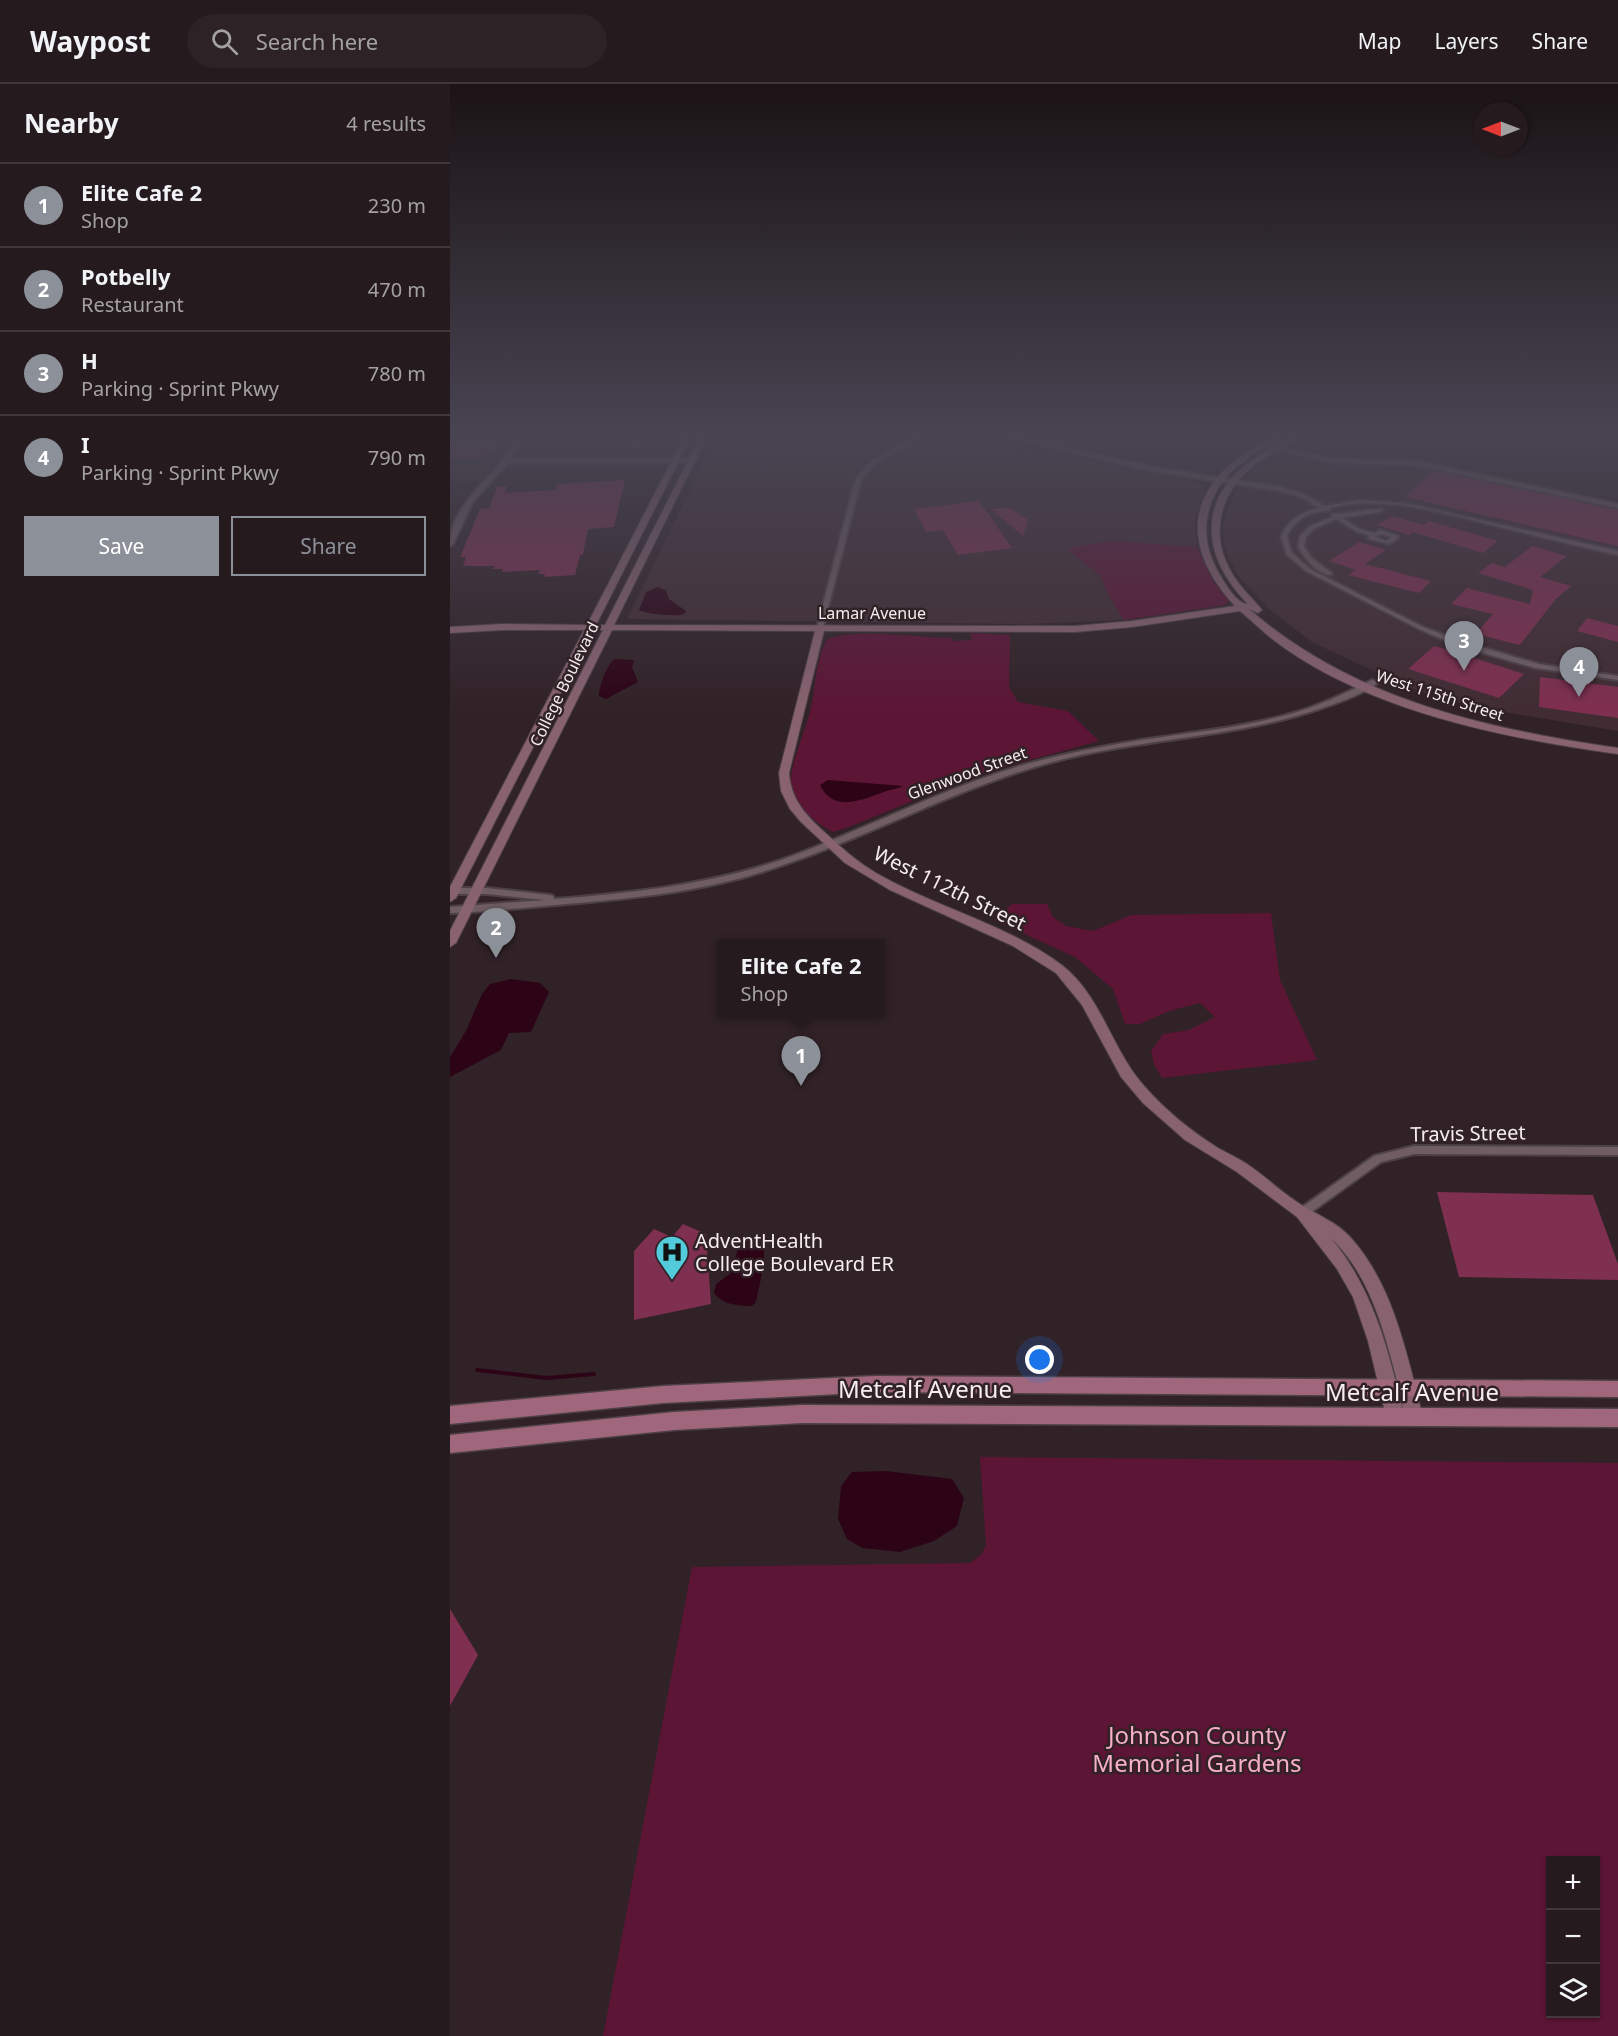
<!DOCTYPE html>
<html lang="en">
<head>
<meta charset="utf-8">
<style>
	body { margin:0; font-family:"Noto Sans",sans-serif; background:#2d2326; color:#f1f3f6 }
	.controls { position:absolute; right:18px; bottom:18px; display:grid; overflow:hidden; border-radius:0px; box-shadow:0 2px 4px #0004 }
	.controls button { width:54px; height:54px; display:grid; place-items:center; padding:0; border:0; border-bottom:2px solid #42383b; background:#251a1d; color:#f1f3f6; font:30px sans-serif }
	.compass { position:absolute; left:1024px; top:18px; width:54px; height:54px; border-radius:50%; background:#251a1d; box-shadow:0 2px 4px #0004; rotate:270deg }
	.you { position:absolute; left:590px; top:1276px; width:21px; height:21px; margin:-15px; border:4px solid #fff; border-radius:50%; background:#1a73e8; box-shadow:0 0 0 9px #1a73e833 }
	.badge { display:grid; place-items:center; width:39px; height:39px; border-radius:50%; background:#8c9099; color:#fff; font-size:20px; font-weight:700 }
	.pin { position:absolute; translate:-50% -50px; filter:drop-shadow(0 2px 3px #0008) }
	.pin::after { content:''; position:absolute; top:32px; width:21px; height:18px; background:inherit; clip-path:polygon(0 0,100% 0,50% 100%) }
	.popup { position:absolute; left:267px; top:855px; width:168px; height:78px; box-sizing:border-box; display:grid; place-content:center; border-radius:0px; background:#251a1d; filter:drop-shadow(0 2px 4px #0005); font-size:20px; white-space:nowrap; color:#a3a1a4 }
	.popup b { font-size:22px; color:#f1f3f6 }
	.popup::after { content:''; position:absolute; left:50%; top:100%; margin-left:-12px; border:12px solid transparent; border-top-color:#251a1d }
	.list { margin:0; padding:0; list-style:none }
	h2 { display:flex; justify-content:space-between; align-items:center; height:78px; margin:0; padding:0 24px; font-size:26px }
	h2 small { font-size:20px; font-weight:400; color:#a3a1a4 }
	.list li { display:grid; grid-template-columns:39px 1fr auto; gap:18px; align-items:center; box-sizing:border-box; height:84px; padding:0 24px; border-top:2px solid #42383b }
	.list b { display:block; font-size:22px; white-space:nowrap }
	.list p { margin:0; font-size:20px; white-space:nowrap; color:#a3a1a4 }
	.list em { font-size:20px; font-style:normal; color:#a3a1a4 }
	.actions { display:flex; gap:12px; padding:18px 24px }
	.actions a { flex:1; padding:14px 0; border:2px solid #8c9099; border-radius:0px; text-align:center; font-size:21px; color:#8c9099 }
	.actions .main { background:#8c9099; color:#fff }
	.icon { flex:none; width:33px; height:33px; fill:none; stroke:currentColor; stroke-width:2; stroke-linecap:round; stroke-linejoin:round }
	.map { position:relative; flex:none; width:1168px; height:1952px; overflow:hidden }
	header { display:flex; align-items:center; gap:36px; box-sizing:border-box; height:84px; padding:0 30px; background:#251a1d; border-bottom:2px solid #42383b }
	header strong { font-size:28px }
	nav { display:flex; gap:33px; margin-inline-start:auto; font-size:21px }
	.search { width:420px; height:54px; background:#2d2326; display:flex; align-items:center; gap:15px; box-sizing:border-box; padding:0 21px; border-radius:33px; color:#a3a1a4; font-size:22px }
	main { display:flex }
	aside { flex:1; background:#251a1d }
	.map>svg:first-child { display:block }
</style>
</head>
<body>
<header>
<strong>Waypost</strong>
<div class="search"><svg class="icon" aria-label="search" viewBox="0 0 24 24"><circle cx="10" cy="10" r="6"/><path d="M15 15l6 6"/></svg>Search here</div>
<nav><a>Map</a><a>Layers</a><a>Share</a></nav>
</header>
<main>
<aside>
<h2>Nearby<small>4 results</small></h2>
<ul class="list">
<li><span class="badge">1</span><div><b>Elite Cafe 2</b><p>Shop</p></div><em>230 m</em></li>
<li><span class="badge">2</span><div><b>Potbelly</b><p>Restaurant</p></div><em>470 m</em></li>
<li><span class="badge">3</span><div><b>H</b><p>Parking · Sprint Pkwy</p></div><em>780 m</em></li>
<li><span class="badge">4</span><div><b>I</b><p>Parking · Sprint Pkwy</p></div><em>790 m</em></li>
</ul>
<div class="actions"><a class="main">Save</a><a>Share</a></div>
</aside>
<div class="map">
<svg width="1168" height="1952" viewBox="0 0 1168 1952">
	<rect width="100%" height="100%" fill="#312227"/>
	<!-- built -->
	<g fill="#412c33">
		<path d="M0,353H61L56,364L30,397H0Z"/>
		<path d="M266,353H534L736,396L756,401L744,437L747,463L662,457L619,465L650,492L659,512L674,536L577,540L177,535Z"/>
		<path d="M837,363L888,375L965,376L1168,418V647L1042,626L993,615L960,604L862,558L820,526L789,493L780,476L774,460L773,441L778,424L790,398L807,381Z"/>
	</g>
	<!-- green -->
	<g fill="#5c1535" fill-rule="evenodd">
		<path d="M662,457L747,463L764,498L779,517L775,521L674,536L659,512L650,492L619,466L623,463Z"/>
		<path d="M520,549L560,551L559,603L568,618L618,627L649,657L529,690L399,743L383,748C364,739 341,718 341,695C341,681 356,643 360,628C367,602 364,580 377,555C413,544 463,554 501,554L503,557L522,556Z"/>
		<path d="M562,820H597L603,833L616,842L643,847L681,831L821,829L830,896L867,976L712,994L704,980L701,967L713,950L739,946L765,933L750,919L719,927L690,940H675L663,905L625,873L544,836Z"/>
		<path d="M530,1373L1168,1379V1952H153L242,1483L520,1479L532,1470L536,1461ZM1100,1776H1146V1930H1100Z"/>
	</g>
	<!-- water -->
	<g fill="#2c0416">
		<path d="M208,503L216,506L219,515L236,527L234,530C226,533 196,530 189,526L196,508Z"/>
		<path d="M165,575L184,576L182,583L188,598L156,615L149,612C149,602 157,580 165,575Z"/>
		<path d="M378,696L453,702C447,705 438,706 431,709C409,717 383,728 370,701Z"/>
		<path d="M61,895L90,899L99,908L81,948L59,949L51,966L0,993V973L16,947L32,910L40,900Z"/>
		<path d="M293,1156L307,1157L314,1162V1180L306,1218L302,1222C289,1222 273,1221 264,1209L266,1200L281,1189L290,1157Z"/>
		<path d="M436,1387L502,1395L514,1414L507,1442L484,1457L450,1468L412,1464L397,1455L388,1435L391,1402L402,1388Z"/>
	</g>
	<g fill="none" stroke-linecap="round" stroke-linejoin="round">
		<!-- stream -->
		<path stroke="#2c0416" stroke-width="4" d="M27,1286L96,1294L144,1290"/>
	</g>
	<!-- building -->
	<g fill="#7f2f50">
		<path d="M9,353H52L44,366H39L32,374H0V356H6Z"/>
		<path d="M179,353H196L190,364H175Z"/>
		<path d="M620,353H640L623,363L595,357Z"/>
		<path d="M984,387L1168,426V462L955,413Z"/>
		<path d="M175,396L164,443L138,445L133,470L130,471L125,491L94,493L95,490H88L90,486L52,488L53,485H43L45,482H13L16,473H10L30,425L39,424L47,403L57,402L55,409L105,406L107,400Z"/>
		<path d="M529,417L562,464L508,471L493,446L476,448L464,425Z"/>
		<path d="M560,424L578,436L573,452L541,425Z"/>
		<path d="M942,432L974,441L979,437L1048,457L1033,469L963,448L959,451L927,441Z"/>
		<path d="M909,458L936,466L915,480L981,497L969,509L898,491L906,486L879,477Z"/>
		<path d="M1082,462L1117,472L1090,493L1121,502L1105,516L1070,561L1026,550L1043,530L1001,520L1017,504L1080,520L1083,506L1028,489L1042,479L1055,483Z"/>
		<path d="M1137,534L1168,542V558L1127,547Z"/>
		<path d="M984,562L999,566L1074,590L1049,614L958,585Z"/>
		<path d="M1090,593L1168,603V634L1089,623Z"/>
		<path d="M987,1108L1143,1111L1168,1180V1196L1009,1193Z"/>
		<path d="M233,1140L256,1150L261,1220L184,1236V1167L204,1145L222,1153Z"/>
		<path d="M0,1525L28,1571L0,1622Z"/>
	</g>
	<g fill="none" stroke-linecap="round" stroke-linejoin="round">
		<!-- street casing -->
		<g stroke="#4e4146" stroke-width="4">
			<g id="street">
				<path d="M67,353H73L61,375H242L245,377L242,379H58L23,418L3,460L0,462C0,415 51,392 67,353Z"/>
				<path d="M464,353H470L426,379L411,396L373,544L368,545L367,544L405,396L422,377Z"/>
				<path d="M557,353H568L701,383L830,403L853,410L875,422L911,416L960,420L1168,467V471C1125,461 1081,451 1038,440C988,428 932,411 880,424V427C863,426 844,435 837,453L842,469L860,485L973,543L1011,557L1089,580L1168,592V596L1085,584L1005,561L969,545L856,487L837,471L831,453C837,436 852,428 869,424L849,412L829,407L701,387Z"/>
				<path d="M826,362L883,375L966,377L1168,420V424L966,381L883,379L824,365L823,364Z"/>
				<path d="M932,425L933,426L930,428L892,434L910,445L924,449L930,446L948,452V454L939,460L919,455L918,454L920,452L906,447L886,435L864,445L856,453L854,463L862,474L882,489V491C868,491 855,475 848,463L850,452L860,442L882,433L881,430C897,431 915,424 932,425ZM931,450L941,453L936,457L926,453Z"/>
				<path d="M922,596L929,598C913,610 891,618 872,624C786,654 694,654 606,677C504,704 412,757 312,788C245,809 175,815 106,821C71,824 36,828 0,829V823L95,816L37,810H0V804H37L100,811L103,812L104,815C181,809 257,801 331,776C415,746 494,703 580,679C617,669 654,662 691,656C743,648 797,643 847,628C873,620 898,608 922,596Z"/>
				<path d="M964,1062L1168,1063V1071L964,1070L931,1078L856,1132L852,1134L848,1132L846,1129L848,1126L924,1072Z"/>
			</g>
		</g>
		<!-- secondary casing -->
		<g stroke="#4e4146" stroke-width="2">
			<path id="secondary" d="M234,353H241L146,541H155L250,353H257L164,541L625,542L682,537L785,522C739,472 730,416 791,372C804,364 817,353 832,353C820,362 805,368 793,378C755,406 745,451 770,491C776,501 787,520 798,520C750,471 746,412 808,372C820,364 834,353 849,353C835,364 817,371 802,383C767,412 759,456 785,494C793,506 803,515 812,526L808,529L799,525C902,615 1036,645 1168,664V670C1053,654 915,627 821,554C810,545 801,536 790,527L682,543L625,548L374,547L339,689C341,714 353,728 371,745C389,761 405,777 426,789C486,824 558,840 613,882C652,913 662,967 695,1003C716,1027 741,1047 768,1064C777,1069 788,1074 797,1080C815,1092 831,1108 850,1120C867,1131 887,1138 901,1154C944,1202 957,1272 973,1333L970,1339L964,1341L958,1339C951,1323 949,1306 945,1289C933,1243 919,1192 884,1157L881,1154C924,1206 939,1268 954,1332L951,1338L945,1340L939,1338L936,1332L918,1257L903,1213L887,1185L847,1133L787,1088L735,1056L693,1019L671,993L632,921L606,889L563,862L440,806L395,779L351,738L340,725L331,707L329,689L365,547L162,546L6,859L0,863V847L153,546H143L6,814L0,818V803L134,546H52L0,549V543L52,540L137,541Z"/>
		</g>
		<!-- primary casing -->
		<g stroke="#4e4146" stroke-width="3">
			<g id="primary">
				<path d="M426,1292L1168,1297V1313L426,1308L213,1319L0,1340V1322L213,1302Z"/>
				<path d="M352,1321L1168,1325V1343L352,1339L224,1346L0,1369V1351L224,1328Z"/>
			</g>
		</g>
		<!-- street -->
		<use href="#street" fill="#6f5d63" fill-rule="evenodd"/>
		<!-- secondary -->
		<use href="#secondary" fill="#88626f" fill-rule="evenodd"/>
		<!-- primary -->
		<use href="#primary" fill="#a0677c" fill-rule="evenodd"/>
	</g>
	<!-- sky -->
	<linearGradient id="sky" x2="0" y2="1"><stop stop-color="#1b1315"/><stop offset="0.56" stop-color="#484452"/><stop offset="1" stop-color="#484452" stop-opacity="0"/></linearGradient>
	<rect width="1168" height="627" fill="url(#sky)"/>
	<!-- icons -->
	<defs>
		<g id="hospital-pin" transform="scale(1.725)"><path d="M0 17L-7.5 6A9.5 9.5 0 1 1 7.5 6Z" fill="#53cbdb" stroke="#312227"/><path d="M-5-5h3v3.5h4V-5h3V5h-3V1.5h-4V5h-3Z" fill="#111"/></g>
	</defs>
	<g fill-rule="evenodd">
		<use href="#hospital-pin" x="222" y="1168"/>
	</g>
	<g text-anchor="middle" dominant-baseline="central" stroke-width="5" stroke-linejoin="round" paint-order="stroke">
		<!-- far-street labels -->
		<g font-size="16" fill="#f7ecef" stroke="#312227">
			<text x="422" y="529">Lamar Avenue</text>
			<text transform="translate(114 600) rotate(-64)">College Boulevard</text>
			<text transform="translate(990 611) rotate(18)">West 115th Street</text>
			<text transform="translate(517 689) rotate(-20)">Glenwood Street</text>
		</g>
		<!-- street labels -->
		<g font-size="20" fill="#f7ecef" stroke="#312227">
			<text transform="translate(500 804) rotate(26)">West 112th Street</text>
			<text transform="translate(1018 1049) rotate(-1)">Travis Street</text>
		</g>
		<!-- poi labels -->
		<g font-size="20" fill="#f7ecef" stroke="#312227" text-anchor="start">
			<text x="245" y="1156">AdventHealth<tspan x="245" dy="23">College Boulevard ER</tspan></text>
		</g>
		<!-- near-street labels -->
		<g font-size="24" fill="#f7ecef" stroke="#312227">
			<text x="475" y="1304">Metcalf Avenue</text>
			<text x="962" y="1307">Metcalf Avenue</text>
		</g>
		<!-- near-park labels -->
		<g font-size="24" fill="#f6afc7" stroke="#312227">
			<text x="747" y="1650">Johnson County<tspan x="747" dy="28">Memorial Gardens</tspan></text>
		</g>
	</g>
</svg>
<div class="controls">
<button>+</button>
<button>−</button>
<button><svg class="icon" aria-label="layers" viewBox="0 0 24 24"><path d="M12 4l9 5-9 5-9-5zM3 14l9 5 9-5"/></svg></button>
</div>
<svg class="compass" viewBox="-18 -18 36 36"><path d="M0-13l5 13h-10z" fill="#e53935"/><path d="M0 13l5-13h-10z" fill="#a3a1a4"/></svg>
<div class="you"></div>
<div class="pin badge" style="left:351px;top:1002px">1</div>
<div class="popup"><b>Elite Cafe 2</b>Shop</div>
<div class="pin badge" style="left:46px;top:874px">2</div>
<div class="pin badge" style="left:1014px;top:587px">3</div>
<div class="pin badge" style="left:1129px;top:613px">4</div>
</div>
</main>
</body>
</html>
